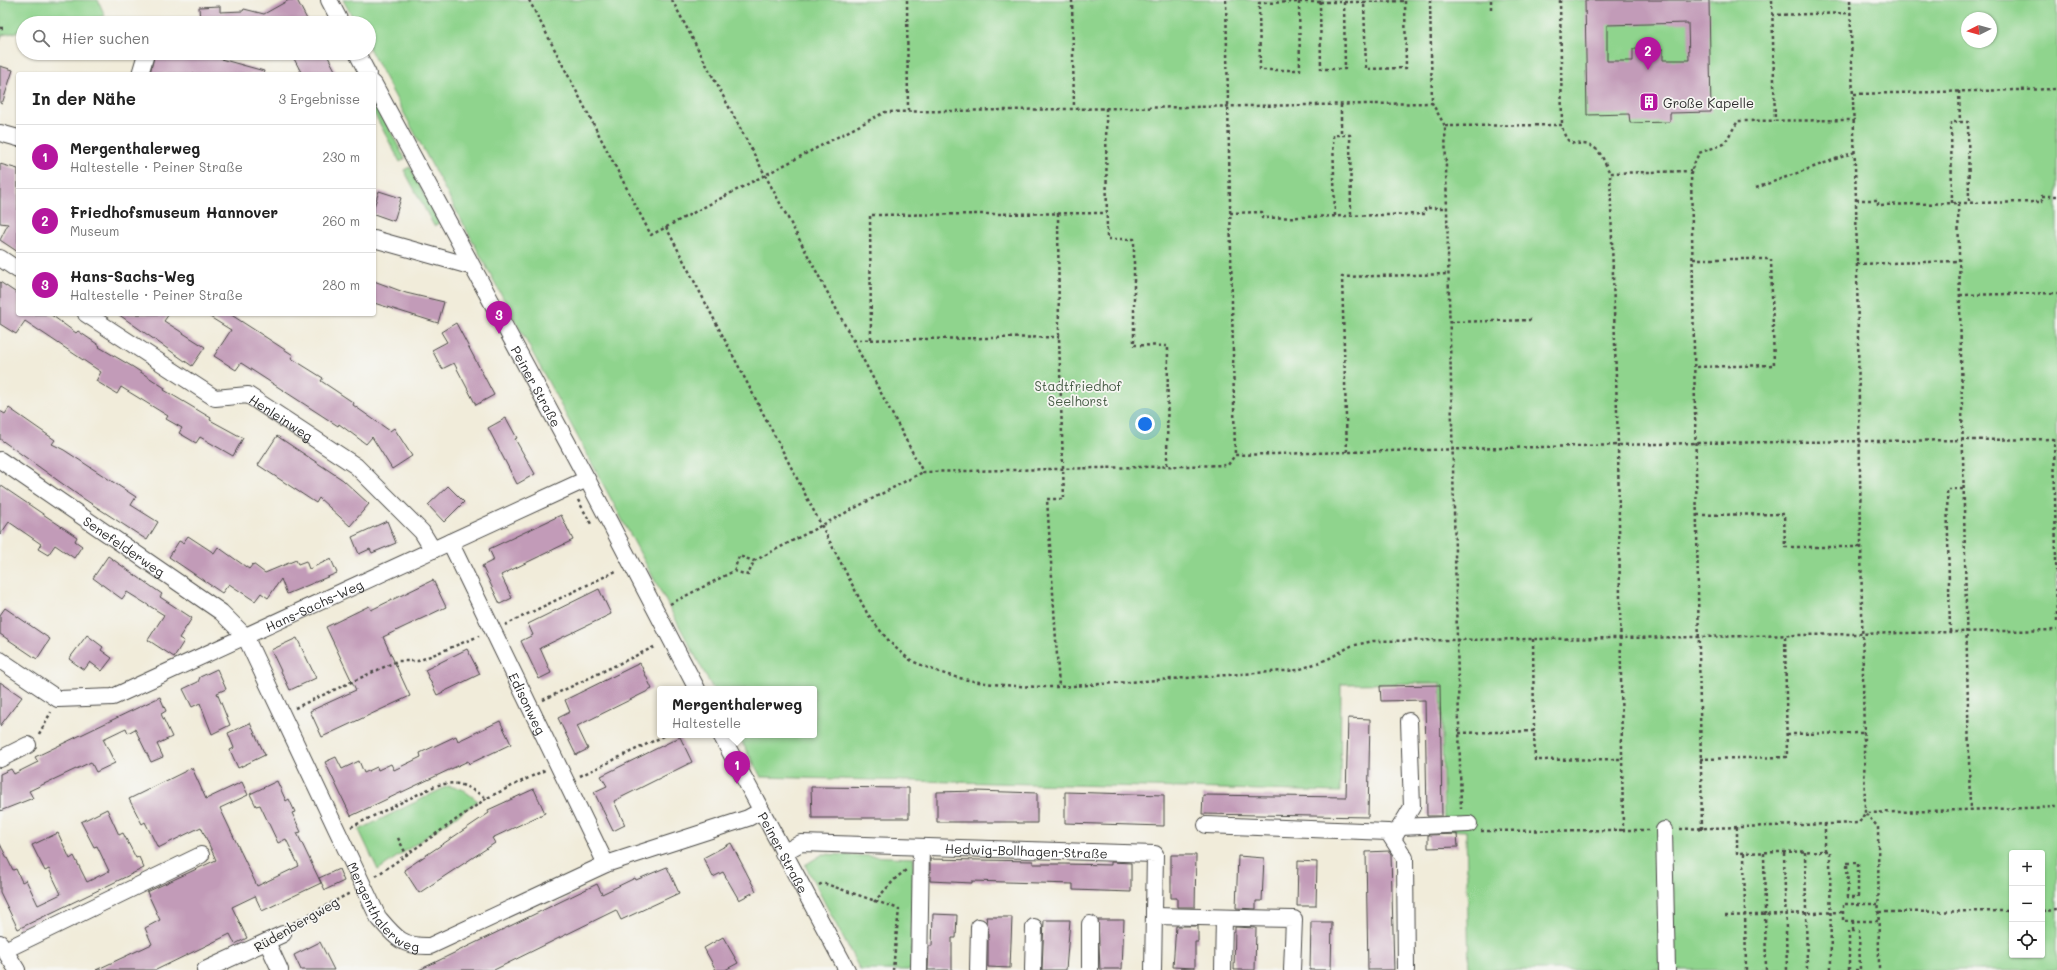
<!DOCTYPE html>
<html lang="de">
<head>
<meta charset="utf-8">
<style>
	body { margin:0; font-family:Mali,sans-serif; background:#f2f2f2; color:#222 }
	.controls { position:absolute; right:12px; bottom:12px; display:grid; overflow:hidden; border-radius:4px; box-shadow:0 1px 3px #0004 }
	.controls button { width:36px; height:36px; display:grid; place-items:center; padding:0; border:0; border-bottom:1px solid #e0e0e0; background:#fff; color:#222; font:20px sans-serif }
	.compass { position:absolute; left:1961px; top:12px; width:36px; height:36px; border-radius:50%; background:#fff; box-shadow:0 1px 3px #0004; rotate:264deg }
	.you { position:absolute; left:1145px; top:424px; width:14px; height:14px; margin:-10px; border:3px solid #fff; border-radius:50%; background:#1a73e8; box-shadow:0 0 0 6px #1a73e833 }
	.badge { display:grid; place-items:center; width:26px; height:26px; border-radius:50%; background:#b5179e; color:#fff; font-size:13px; font-weight:700 }
	.pin { position:absolute; translate:-50% -33px; filter:drop-shadow(0 1px 2px #0008) }
	.pin::after { content:''; position:absolute; top:21px; width:14px; height:12px; background:inherit; clip-path:polygon(0 0,100% 0,50% 100%) }
	.popup { position:absolute; left:657px; top:686px; width:160px; height:52px; box-sizing:border-box; display:grid; place-content:center; border-radius:4px; background:#fff; filter:drop-shadow(0 1px 3px #0005); font-size:13px; white-space:nowrap; color:#767676 }
	.popup b { font-size:15px; color:#222 }
	.popup::after { content:''; position:absolute; left:50%; top:100%; margin-left:-8px; border:8px solid transparent; border-top-color:#fff }
	.list { margin:0; padding:0; list-style:none }
	h2 { display:flex; justify-content:space-between; align-items:center; height:52px; margin:0; padding:0 16px; font-size:17px }
	h2 small { font-size:13px; font-weight:400; color:#767676 }
	.list li { display:grid; grid-template-columns:26px 1fr auto; gap:12px; align-items:center; box-sizing:border-box; height:64px; padding:0 16px; border-top:1px solid #e0e0e0 }
	.list b { display:block; font-size:15px; white-space:nowrap }
	.list p { margin:0; font-size:13px; white-space:nowrap; color:#767676 }
	.list em { font-size:13px; font-style:normal; color:#767676 }
	.icon { flex:none; width:22px; height:22px; fill:none; stroke:currentColor; stroke-width:2; stroke-linecap:round; stroke-linejoin:round }
	.map { position:relative; flex:none; width:2057px; height:970px; overflow:hidden }
	.search { position:absolute; background:#fff; box-shadow:0 1px 3px #0004; left:16px; top:16px; width:360px; height:44px; display:flex; align-items:center; gap:10px; box-sizing:border-box; padding:0 14px; border-radius:22px; color:#767676; font-size:15px }
	.panel { position:absolute; background:#fff; box-shadow:0 1px 3px #0004; left:16px; top:72px; width:360px; height:244px; border-radius:4px }
	.map>svg:first-child { display:block }
</style>
</head>
<body>
<div class="map">
<svg width="2057" height="970" viewBox="0 0 2057 970">
	<rect width="100%" height="100%" fill="#f6f6f2"/>
	<filter id="ink" filterUnits="userSpaceOnUse"><feTurbulence type="fractalNoise" baseFrequency=".025" numOctaves="2"/><feDisplacementMap in="SourceGraphic" scale="8" xChannelSelector="R" yChannelSelector="G"/><feConvolveMatrix kernelMatrix="1 2 1 2 8 2 1 2 1" color-interpolation-filters="sRGB"/></filter>
	<filter id="wash" filterUnits="userSpaceOnUse"><feTurbulence type="fractalNoise" baseFrequency=".012" numOctaves="4" result="noise"/><feDisplacementMap in="SourceGraphic" scale="16" xChannelSelector="R" yChannelSelector="G"/><feGaussianBlur stdDeviation="0.9" result="paint"/><feColorMatrix in="noise" values="0 0 0 0 0 0 0 0 0 0 0 0 0 0 0 0 0 1.4 0 .05"/><feComposite in="paint" operator="in"/></filter>
	<g filter="url(#wash)">
		<rect width="100%" height="100%" fill="#f1ecda"/>
		<!-- green -->
		<g fill="#8fd48d" stroke="#5d805c" fill-rule="evenodd">
			<path d="M0,0H98L105,16L69,23H23V31L2,35L0,41Z"/>
			<path d="M343,0H2057V970H1469L1466,831L1444,830L1441,683L1341,684L1340,792L761,777L738,735H814V689H713L369,48V23H356ZM1967,18H1991V42H1967ZM2012,853H2042V955H2012Z"/>
			<path d="M377,105L405,159L400,162L374,113V107Z"/>
			<path d="M410,167L439,223L434,226L404,170Z"/>
			<path d="M448,786L462,789L478,801L378,870L359,830Z"/>
			<path d="M823,854L914,858L911,970H860L805,865Z"/>
		</g>
		<g id="blocks">
			<!-- building -->
			<g fill="#c29bb8" fill-rule="evenodd">
				<path d="M289,0H297L309,23H200L199,7L220,6V12L243,11L244,9L264,14Z"/>
				<path d="M1585,0H1709L1711,112L1670,113V122L1630,123L1629,114L1587,115ZM1688,23L1689,60H1663V49H1633V61H1607V25Z"/>
				<path d="M155,53H199L264,71L263,74H155L150,73Z"/>
				<path d="M291,53H326L337,74H302Z"/>
				<path d="M0,66L13,70L2,104L0,103Z"/>
				<path d="M0,164L18,169V252L0,240L8,224L0,223Z"/>
				<path d="M379,191L401,198L394,221L374,214V207Z"/>
				<path d="M374,281L406,293L444,302L438,323L374,303Z"/>
				<path d="M0,282L18,294V314H50L76,333L78,331L100,346L99,347L133,367L165,388L164,390L211,418L210,420L243,438L233,456L200,437L196,443L179,433L182,428L166,419L168,416L121,387L117,394L96,381L101,372L25,321L16,334L0,324Z"/>
				<path d="M118,314H169L164,321L205,347L192,366Z"/>
				<path d="M205,314H230L293,355L291,358L323,378L321,381L354,403L353,405L390,431L394,428L412,456L392,469L372,437L366,444L339,424L338,426L241,363L236,370L214,356L231,330Z"/>
				<path d="M456,323L494,395L476,405L454,363L442,369L432,350L447,342L441,332Z"/>
				<path d="M9,408L55,440L52,444L64,450L136,497L131,505L158,522L147,540L81,497L0,439V411L5,414Z"/>
				<path d="M506,418L517,438L515,439L535,474L517,484L488,428Z"/>
				<path d="M277,436L343,480L369,504L350,526L319,498L316,503L258,465Z"/>
				<path d="M0,485L77,537L75,541L82,546L74,558L55,545L48,555L38,549L41,544L9,522L0,535Z"/>
				<path d="M448,486L464,502L444,522L428,505Z"/>
				<path d="M561,515L573,540L501,575L512,598L500,604L482,566L494,560L489,549Z"/>
				<path d="M387,521L396,543L372,553L370,549L359,554L352,537Z"/>
				<path d="M188,536L214,553L218,547L249,569L253,564L265,573L296,560L298,564L306,561L309,569L331,559L337,573L287,594L281,579L268,598L261,593L255,601L229,584L222,593L169,557L179,541L183,543Z"/>
				<path d="M108,556L162,594L160,597L192,618L179,638L184,641L174,657L148,640L164,615L127,592L122,599L93,578Z"/>
				<path d="M433,580L446,607L383,637L410,696L322,737L310,711L356,690L326,627L369,606L371,610Z"/>
				<path d="M599,589L611,614L540,648L551,673L539,679L521,641L533,635L528,624Z"/>
				<path d="M5,608L50,639L37,659L0,634V615Z"/>
				<path d="M87,635L103,647L101,650L112,658L102,671L90,662L84,670L69,659Z"/>
				<path d="M297,638L316,678L290,690L271,650Z"/>
				<path d="M467,649L480,674L437,695L425,670Z"/>
				<path d="M640,663L652,689L577,726L588,749L576,755L558,718L570,712L565,700Z"/>
				<path d="M217,669L226,689L217,693L230,725L212,734L200,703L192,707L183,689L198,682L200,677Z"/>
				<path d="M0,682L22,697L0,726Z"/>
				<path d="M1440,685L1442,816H1427L1425,700L1381,701L1380,686Z"/>
				<path d="M160,697L166,711L161,714L172,737L157,744L163,757L151,762L135,729L128,733L126,728L103,739L115,763L96,772L91,762L29,791L33,798L0,811V774L11,769L14,774L38,762L35,757Z"/>
				<path d="M1348,718L1370,719L1368,817L1202,814L1203,795L1346,797Z"/>
				<path d="M500,721L511,744L469,764L468,761L351,816L325,762L336,757L342,769L359,761L364,773L377,767L378,770L391,764L394,770L421,757L420,753L456,736L458,741Z"/>
				<path d="M250,723L265,755L238,768L230,750L234,748L228,733Z"/>
				<path d="M680,737L692,762L614,801L625,825L613,831L594,792L607,786L601,776Z"/>
				<path d="M192,768L206,799L242,782L248,795L220,808L257,886L299,866L286,839L278,843L260,805L256,806L250,794L277,781L286,801L289,799L295,812L292,813L301,832L297,833L321,883L262,911L255,896L232,907L247,938L235,944L230,934L156,970H96L152,944L145,928L160,920L147,892L216,860L201,827L158,848L145,822L142,824L129,799Z"/>
				<path d="M811,787L909,788V818H812Z"/>
				<path d="M534,789L545,813L492,838L495,843L419,893L404,870L489,813L488,810Z"/>
				<path d="M976,791L1037,793V823H1017V822H937V792Z"/>
				<path d="M1065,792L1164,795V826L1065,823Z"/>
				<path d="M107,809L119,835L123,833L136,858L139,857L144,868L18,929L0,892V844L13,870L16,869L22,882L26,880L38,905L61,894L49,869L45,871L32,845L58,833L70,859L74,856L87,882L109,871L97,846L94,847L81,822Z"/>
				<path d="M1457,834L1458,847L1428,848V835Z"/>
				<path d="M731,843L756,891L739,900L723,872L713,877L703,858Z"/>
				<path d="M1389,851L1391,854L1394,970H1368L1366,852Z"/>
				<path d="M1171,855H1196L1195,907H1177V898H1171Z"/>
				<path d="M1238,856L1264,858L1262,901H1256V909L1236,908Z"/>
				<path d="M930,859L1033,861V864H1064L1111,865V862L1131,863V892L1073,890V884L972,881V883L930,881Z"/>
				<path d="M1298,861L1317,862L1316,906H1297Z"/>
				<path d="M667,867L679,893L621,920L616,910L494,970H419L597,884L602,894L635,878L636,880Z"/>
				<path d="M339,869L344,881L325,890L319,878Z"/>
				<path d="M933,914L957,915L956,938H952V970H928L929,946H932Z"/>
				<path d="M986,917H1012L1010,968L988,967V927Z"/>
				<path d="M1044,920H1070L1066,970H1042Z"/>
				<path d="M1098,920H1124L1122,969H1100Z"/>
				<path d="M1311,922H1332L1331,970H1310Z"/>
				<path d="M1176,926H1198V942H1195V968L1173,967Z"/>
				<path d="M1235,927L1256,928L1255,970H1234Z"/>
				<path d="M723,937L738,963L725,970H716L704,948Z"/>
				<path d="M320,942L334,970H301L294,955Z"/>
			</g>
		</g>
	</g>
	<g filter="url(#ink)">
		<use href="#blocks" fill-opacity="0" stroke="#494845" stroke-width="1"/>
		<g fill="none" stroke-linecap="round" stroke-linejoin="round">
			<!-- minor casing -->
			<g stroke="#494845" stroke-width="18">
				<g id="minor">
					<path d="M329,0L341,23"/>
					<path d="M357,53L368,74"/>
					<path d="M140,74L146,54"/>
					<path id="s1" d="M374,84L587,479L697,689"/>
					<path d="M0,133L18,138"/>
					<path d="M374,239L470,266"/>
					<path d="M0,258L18,270"/>
					<path id="s2" d="M86,314L215,398L248,395L356,466L422,532L433,550"/>
					<path id="s3" d="M0,460L221,612L245,636L378,917C395,937 402,947 430,946L606,864L748,818L761,811"/>
					<path id="s4" d="M450,542L606,864"/>
					<path id="s5" d="M0,660L58,699L113,697L587,479"/>
					<path id="s6" d="M721,735L847,970"/>
					<path d="M0,759L28,745"/>
					<path d="M1206,825L1388,832L1405,858L1406,970"/>
					<path d="M1400,827L1469,824"/>
					<path d="M1664,830L1667,970"/>
					<path d="M1393,839L1412,807L1409,721"/>
					<path id="s7" d="M783,853L801,843L1155,854L1153,970"/>
					<path d="M1154,916L1294,919L1292,970"/>
					<path d="M267,942L280,970"/>
					<path d="M0,943L17,970"/>
					<path d="M5,950L201,855"/>
					<path d="M205,970L283,934"/>
					<path d="M919,970L921,847"/>
					<path d="M978,970L979,927"/>
					<path d="M1033,970L1034,927"/>
					<path d="M1090,970V924"/>
					<path d="M1223,970L1224,918"/>
				</g>
			</g>
			<!-- path -->
			<g stroke="#494845" stroke-width="2.5" stroke-dasharray="3 3" stroke-linecap="butt">
				<path d="M529,0L651,235L885,112L1432,103"/>
				<path d="M672,0L923,472L1228,465L1235,455L1696,443L2057,439"/>
				<path d="M907,0L908,111"/>
				<path d="M1072,0L1074,108"/>
				<path d="M1226,0L1235,455"/>
				<path d="M1430,0L1432,103L1445,126L1461,809"/>
				<path d="M1491,0V11"/>
				<path d="M1560,0L1562,125"/>
				<path d="M1772,0L1775,121"/>
				<path d="M1850,0L1856,200L1865,813L2057,807"/>
				<path d="M1405,1L1406,68L1366,69L1364,2Z"/>
				<path d="M1299,2L1300,70H1260L1259,3Z"/>
				<path d="M1299,2H1320"/>
				<path d="M1320,2H1344L1345,69H1321Z"/>
				<path d="M1344,2H1364"/>
				<path d="M1772,15L1851,13"/>
				<path d="M0,28H3"/>
				<path d="M1959,91L1960,122"/>
				<path d="M1854,94L2057,89"/>
				<path d="M1341,105V135"/>
				<path d="M1106,108L1107,239H1134V345L1168,346L1167,467"/>
				<path d="M1445,126L1562,125C1567,155 1582,136 1597,150C1603,156 1606,166 1610,173"/>
				<path d="M1756,188L1855,152"/>
				<path d="M1856,200H1878V205L1958,203L1970,810"/>
				<path d="M1952,203L1951,122H1968L1969,203"/>
				<path d="M1958,203L2042,202V196H2057"/>
				<path d="M1058,213L1059,337L1064,499H1047L1059,687"/>
				<path d="M1230,213L1262,212V218L1425,214V208H1447"/>
				<path d="M1335,216L1333,135H1350L1351,216"/>
				<path d="M666,227L867,613C879,629 891,646 908,658C912,662 919,664 924,666C966,685 1014,687 1059,687L1298,670L1328,659L1351,646L1373,641L1698,637L2057,630"/>
				<path d="M1693,259H1771L1774,365L1695,367"/>
				<path d="M1857,264L1959,261"/>
				<path d="M1960,295L2057,293"/>
				<path d="M1450,322L1533,320"/>
				<path d="M871,339L870,215L1107,213"/>
				<path d="M853,340L1059,337"/>
				<path d="M2054,438L2057,621"/>
				<path d="M1347,452L1342,277L1449,274"/>
				<path d="M578,500L591,524"/>
				<path d="M1697,515L1784,514L1785,547H1861"/>
				<path d="M734,571L739,556L754,561"/>
				<path d="M670,604L734,571L748,575L754,561L923,472"/>
				<path d="M505,625L616,571"/>
				<path d="M1950,632L1947,489H1964"/>
				<path d="M1533,639L1534,731"/>
				<path d="M543,700L656,646"/>
				<path d="M295,708L397,661H418L479,636"/>
				<path d="M1459,733L1534,731L1535,760L1622,759"/>
				<path d="M39,734L51,712"/>
				<path d="M1787,734L1864,733"/>
				<path d="M1700,759L1787,757L1785,635"/>
				<path d="M580,776L666,735"/>
				<path d="M351,827L435,786C460,779 466,787 487,798L545,770"/>
				<path d="M1737,827V853L1825,851V824"/>
				<path d="M1680,829L1859,823L1865,813L1878,827L1879,970"/>
				<path d="M1702,829L1691,171L1699,153L1724,144L1738,121L1855,120"/>
				<path d="M1649,830H1623L1618,445L1610,173L1691,171"/>
				<path d="M1481,831L1623,830"/>
				<path d="M398,838L407,856"/>
				<path d="M1825,851H1830L1831,970"/>
				<path d="M1805,852L1807,970"/>
				<path d="M1744,853L1746,970"/>
				<path d="M1764,853L1766,970"/>
				<path d="M1784,853L1787,970"/>
				<path d="M1847,863H1858V897H1848Z"/>
				<path d="M376,876L487,798"/>
				<path d="M819,885L823,883L899,909L893,970"/>
				<path d="M874,902L896,878L906,870"/>
				<path d="M1878,904H1843V921H1879"/>
				<path d="M2042,911L2057,910"/>
				<path d="M1879,912L2012,911"/>
				<path d="M1725,916L1843,912"/>
				<path d="M1853,921V931"/>
				<path d="M293,923L350,893"/>
				<path d="M1849,970V931H1859L1860,970H1853"/>
			</g>
			<!-- minor -->
			<use href="#minor" stroke="#fff" stroke-width="16"/>
		</g>
	</g>
	<!-- icons -->
	<defs>
		<g id="building-square" transform="scale(1)"><rect x="-9" y="-9" width="18" height="18" rx="4" fill="#b5179e" stroke="#f6f6f2"/><path d="M-4-6H4V6H1V3H-1V6H-4ZM-2.5-4.3h1.7v1.8h-1.7ZM.8-4.3h1.7v1.8H.8ZM-2.5-1h1.7V.8h-1.7ZM.8-1h1.7V.8H.8Z" fill="#fff"/></g>
	</defs>
	<g fill-rule="evenodd">
		<use href="#building-square" x="1649" y="102"/>
	</g>
	<g text-anchor="middle" dominant-baseline="central" stroke-width="3.5" stroke-linejoin="round" paint-order="stroke">
		<!-- poi labels -->
		<g font-size="13" fill="#2b2b2b" stroke="#f6f6f2" text-anchor="start">
			<text x="1663" y="102">Große Kapelle</text>
		</g>
		<!-- park labels -->
		<g font-size="13" fill="#495e48" stroke="#f6f6f2">
			<text x="1078" y="385">Stadtfriedhof<tspan x="1078" dy="15">Seelhorst</tspan></text>
		</g>
		<!-- street labels -->
		<g font-size="13" fill="#2b2b2b" stroke="#f6f6f2">
			<text stroke="none"><textPath href="#s1" startOffset="343">Peiner Straße</textPath></text>
			<text stroke="none"><textPath href="#s2" startOffset="227">Henleinweg</textPath></text>
			<text stroke="none"><textPath href="#s3" startOffset="151">Senefelderweg</textPath></text>
			<text stroke="none"><textPath href="#s5" startOffset="346">Hans-Sachs-Weg</textPath></text>
			<text stroke="none"><textPath href="#s4" startOffset="179">Edisonweg</textPath></text>
			<text stroke="none"><textPath href="#s7" startOffset="246">Hedwig-Bollhagen-Straße</textPath></text>
			<text stroke="none"><textPath href="#s6" startOffset="133">Peiner Straße</textPath></text>
			<text stroke="none"><textPath href="#s3" startOffset="609">Mergenthalerweg</textPath></text>
			<text transform="translate(296 924) rotate(-30)">Rüdenbergweg</text>
		</g>
	</g>
</svg>
<div class="controls">
<button>+</button>
<button>−</button>
<button><svg class="icon" aria-label="locate" viewBox="0 0 24 24"><circle cx="12" cy="12" r="6"/><path d="M12 2v4M12 18v4M2 12h4M18 12h4"/></svg></button>
</div>
<svg class="compass" viewBox="-18 -18 36 36"><path d="M0-13l5 13h-10z" fill="#e53935"/><path d="M0 13l5-13h-10z" fill="#767676"/></svg>
<div class="you"></div>
<div class="pin badge" style="left:737px;top:784px">1</div>
<div class="popup"><b>Mergenthalerweg</b>Haltestelle</div>
<div class="pin badge" style="left:1648px;top:70px">2</div>
<div class="pin badge" style="left:499px;top:334px">3</div>
<div class="search"><svg class="icon" aria-label="search" viewBox="0 0 24 24"><circle cx="10" cy="10" r="6"/><path d="M15 15l6 6"/></svg>Hier suchen</div>
<section class="panel">
<h2>In der Nähe<small>3 Ergebnisse</small></h2>
<ul class="list">
<li><span class="badge">1</span><div><b>Mergenthalerweg</b><p>Haltestelle · Peiner Straße</p></div><em>230 m</em></li>
<li><span class="badge">2</span><div><b>Friedhofsmuseum Hannover</b><p>Museum</p></div><em>260 m</em></li>
<li><span class="badge">3</span><div><b>Hans-Sachs-Weg</b><p>Haltestelle · Peiner Straße</p></div><em>280 m</em></li>
</ul>
</section>
</div>
</body>
</html>
